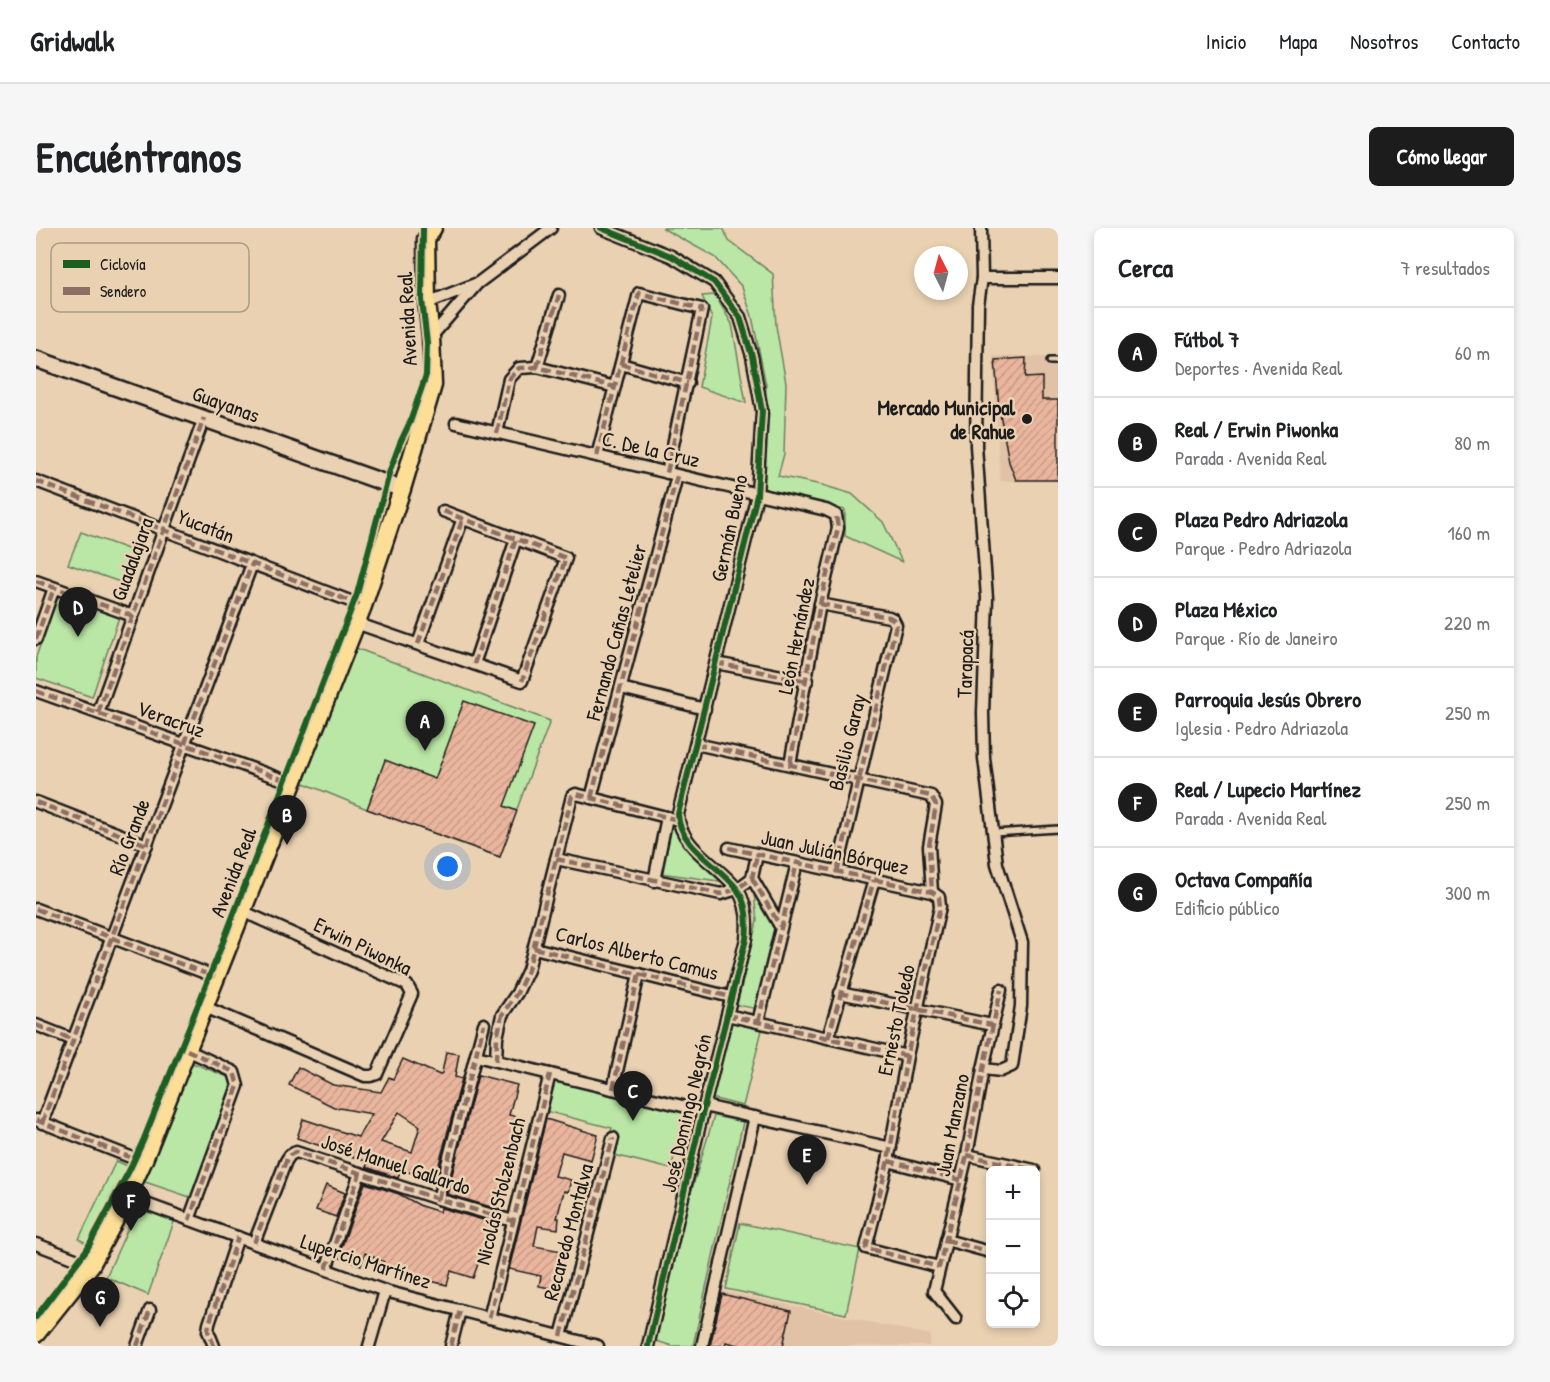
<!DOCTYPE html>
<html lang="es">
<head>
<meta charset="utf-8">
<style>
	body { margin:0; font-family:"Patrick Hand",sans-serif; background:#f6f6f6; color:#202124 }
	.controls { position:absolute; right:18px; bottom:18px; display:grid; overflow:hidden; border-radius:9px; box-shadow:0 3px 9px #0003 }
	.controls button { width:54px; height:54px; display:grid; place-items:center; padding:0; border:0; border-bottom:2px solid #e0e0e0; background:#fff; color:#202124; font:30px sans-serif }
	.compass { position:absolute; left:878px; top:18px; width:54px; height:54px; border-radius:50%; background:#fff; box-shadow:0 3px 9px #0003; rotate:354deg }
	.you { position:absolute; left:412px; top:639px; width:21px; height:21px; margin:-15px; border:4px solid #fff; border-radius:50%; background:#1a73e8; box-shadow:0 0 0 9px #1a73e833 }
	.badge { display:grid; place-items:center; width:39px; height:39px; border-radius:50%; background:#1c1c1c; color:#fff; font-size:20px; font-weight:700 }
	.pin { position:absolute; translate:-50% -50px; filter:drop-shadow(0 2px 3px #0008) }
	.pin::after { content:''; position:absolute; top:32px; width:21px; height:18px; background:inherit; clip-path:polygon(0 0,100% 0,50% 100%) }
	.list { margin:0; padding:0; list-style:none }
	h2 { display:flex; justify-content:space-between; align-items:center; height:78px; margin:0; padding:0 24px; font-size:26px }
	h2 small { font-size:20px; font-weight:400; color:#757577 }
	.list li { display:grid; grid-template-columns:39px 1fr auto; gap:18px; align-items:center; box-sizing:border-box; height:90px; padding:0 24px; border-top:2px solid #e0e0e0 }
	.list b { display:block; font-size:22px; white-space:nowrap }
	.list p { margin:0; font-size:20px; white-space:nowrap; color:#757577 }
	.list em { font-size:20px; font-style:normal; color:#757577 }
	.icon { flex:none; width:33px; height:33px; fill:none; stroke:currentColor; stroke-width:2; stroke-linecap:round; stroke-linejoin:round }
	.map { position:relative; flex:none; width:1022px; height:1118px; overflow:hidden; border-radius:9px }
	header { display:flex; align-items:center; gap:36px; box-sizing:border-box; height:84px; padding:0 30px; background:#fff; border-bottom:2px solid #e0e0e0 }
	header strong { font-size:28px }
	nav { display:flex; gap:33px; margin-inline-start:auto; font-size:21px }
	.intro { display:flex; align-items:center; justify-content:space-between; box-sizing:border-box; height:144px; padding:0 36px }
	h1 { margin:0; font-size:42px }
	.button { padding:15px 27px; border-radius:9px; background:#1c1c1c; color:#fff; font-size:21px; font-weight:700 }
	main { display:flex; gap:36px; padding:0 36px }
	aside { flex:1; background:#fff; border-radius:9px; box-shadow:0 3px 9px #0003 }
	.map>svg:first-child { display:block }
</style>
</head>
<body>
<header>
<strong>Gridwalk</strong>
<nav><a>Inicio</a><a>Mapa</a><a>Nosotros</a><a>Contacto</a></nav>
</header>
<div class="intro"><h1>Encuéntranos</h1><a class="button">Cómo llegar</a></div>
<main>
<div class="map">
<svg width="1022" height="1118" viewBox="0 0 1022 1118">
	<defs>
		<pattern id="building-hatch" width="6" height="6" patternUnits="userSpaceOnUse" patternTransform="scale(1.5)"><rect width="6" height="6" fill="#eab59d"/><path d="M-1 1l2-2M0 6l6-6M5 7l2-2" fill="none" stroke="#c89b87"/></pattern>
	</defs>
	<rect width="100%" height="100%" fill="#ead1b2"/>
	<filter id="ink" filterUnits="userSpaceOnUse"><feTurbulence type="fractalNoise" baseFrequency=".0167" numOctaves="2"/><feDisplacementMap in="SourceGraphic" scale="12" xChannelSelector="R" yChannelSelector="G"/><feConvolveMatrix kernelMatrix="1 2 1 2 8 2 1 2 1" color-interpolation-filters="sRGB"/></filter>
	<g filter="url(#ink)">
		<!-- built -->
		<g fill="#e2c2a6">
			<path d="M957,128L1022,129V253H964Z"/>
			<path d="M686,1063L895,1107L893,1118H673Z"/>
		</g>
		<!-- green -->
		<g fill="#bae7a5" stroke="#6b8260" stroke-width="1.5">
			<path d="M626,0H687L693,13L737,46L740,98L750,155L748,226L742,248L786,257L816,266L847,294L866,334L809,308V282L738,263L726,262L730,157L716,88L706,59L679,29Z"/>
			<path d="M679,67L696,96L710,175L663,159L676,90L666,68Z"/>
			<path d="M45,304L100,324L87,355L32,336Z"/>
			<path d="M21,368L83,389L56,469L0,450V429Z"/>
			<path d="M317,419L514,493L463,629L331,581L263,553Z"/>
			<path d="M636,594L642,597L690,654L624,645Z"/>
			<path d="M718,666L740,699L722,781L701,777L721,693Z"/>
			<path d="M694,794L726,802L707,878L675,870Z"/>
			<path d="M154,834L197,851L157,970L109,954Z"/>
			<path d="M517,853L649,885L635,941L570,925L569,928L576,900L509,883Z"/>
			<path d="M678,888L707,894L657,1118H636L611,1110Z"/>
			<path d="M80,933L99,941L58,1020L43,1011Z"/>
			<path d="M102,978L139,991L112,1067L70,1049Z"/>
			<path d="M704,995L824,1021L810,1086L690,1061Z"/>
		</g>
		<!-- building -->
		<g fill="url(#building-hatch)" stroke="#1c1c1c" stroke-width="1.5" fill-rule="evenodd">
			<path d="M990,130L989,150L1006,149V172H1022V252H980L973,234L963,180L959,132Z"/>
			<path d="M428,473L498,498L468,578L481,583L464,629L331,581L349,532L399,551Z"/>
			<path d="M410,824L423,826L419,849L426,851L399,951L365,942L362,950L330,939L332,934L261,910L267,891L322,909L336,886L298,879L253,857L262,839L297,857L345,864L353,849L357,851L367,831L404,847L406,845ZM363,884L384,898L376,924L345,914Z"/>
			<path d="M442,847L481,857L473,887L489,891L465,982L411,966Z"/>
			<path d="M510,891L562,907L555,932L526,924L519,948L535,952L532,964L528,963L521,990H523L522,1001L502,998L498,1018L526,1023L519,1061L503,1058L505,1048L473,1041Z"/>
			<path d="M329,955L363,966L385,978L404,984L405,980L461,996L456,1014L450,1013L437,1050L415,1043L411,1057L367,1046L368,1045L347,1037L348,1034L329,1025L325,1037L302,1029Z"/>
			<path d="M290,957L309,965L300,989L280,982Z"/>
			<path d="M686,1066L755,1083L747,1118H706L690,1114L689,1118H674Z"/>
		</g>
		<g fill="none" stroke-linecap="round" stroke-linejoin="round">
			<!-- lane casing -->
			<g stroke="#1c1c1c" stroke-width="10">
				<g id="lane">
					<path d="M1014,133H1022"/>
					<path d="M958,605L1022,601"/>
				</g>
			</g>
			<!-- street casing -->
			<g stroke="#1c1c1c" stroke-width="15">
				<g id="street">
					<path d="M565,0L635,28L678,54L704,89L716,128L726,183L721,267L642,586C643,619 683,637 701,661C711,675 712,694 710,711L667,883L612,1118"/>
					<path d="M945,0L946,50L942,77L940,218L951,370L947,485L948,530L961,636L986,714L985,778L976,838L965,843L947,841"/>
					<path d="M946,50H1022"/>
					<path d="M391,75L442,55L515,0"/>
					<path d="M395,109L440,57"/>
					<path d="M585,136L652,155"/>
					<path d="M501,139L523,67"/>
					<path d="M420,195L790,282L800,287L802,300L784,376L754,536"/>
					<path d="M461,205L473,151L483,140L501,139L579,159"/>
					<path d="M561,228L603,65L666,81L631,245"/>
					<path d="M0,253L327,378"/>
					<path d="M0,353L97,388"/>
					<path d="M784,376L853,389L857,391L860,397L801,644"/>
					<path d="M320,395L486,453L530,330L407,283"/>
					<path d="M0,411L18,360"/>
					<path d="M382,416L427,290"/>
					<path d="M680,435L771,453"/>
					<path d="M438,436L480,311"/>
					<path d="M585,460L669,481"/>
					<path d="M0,463L256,555"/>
					<path d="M62,485L168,190"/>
					<path d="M660,516L895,568L900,577L893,618L896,664"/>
					<path d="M555,570L641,248"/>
					<path d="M0,574L111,617"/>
					<path d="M693,620L896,664L903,669L904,679L871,828L852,933L830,1020L903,1039"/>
					<path d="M520,631L685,666L701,661L716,650L721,627"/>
					<path d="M716,650L744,698"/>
					<path d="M618,653L631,589"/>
					<path d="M0,681L180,749"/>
					<path d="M498,720L695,769"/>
					<path d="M804,765L956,797"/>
					<path d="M169,779L329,848H335L341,846L376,766L371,757L206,683"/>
					<path d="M691,787L871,828"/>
					<path d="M722,794L761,635"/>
					<path d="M0,797L38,812"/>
					<path d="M792,810L838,652"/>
					<path d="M151,822L198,844L202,858L153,992"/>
					<path d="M440,828L667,883"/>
					<path d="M460,833L461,810L466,787L481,765L492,742L536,568L540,566L642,592"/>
					<path d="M577,861L603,746"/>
					<path d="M668,878L855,920"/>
					<path d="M0,892L107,934"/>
					<path d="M6,895L216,336"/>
					<path d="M931,927L998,942"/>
					<path d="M852,933L925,952"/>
					<path d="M91,969L349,1063L562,1118"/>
					<path d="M402,971L448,796"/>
					<path d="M910,1012L954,1024"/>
					<path d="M218,1015L250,933L254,927L260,924L402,971L477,993"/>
					<path d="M0,1016L55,1037"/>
					<path d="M290,1041L324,945"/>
					<path d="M453,1090L514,846"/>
					<path d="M920,1091L898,1063L931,927L947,841L965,762"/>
					<path d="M525,1108L577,910"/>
					<path d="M101,1118L114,1082"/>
					<path d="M178,1118L172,1103L173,1096L202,1009"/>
					<path d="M333,1118L349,1063"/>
					<path d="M415,1118L424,1082"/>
					<path d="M666,1118L719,889"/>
				</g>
			</g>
			<!-- secondary casing -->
			<g stroke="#1c1c1c" stroke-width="20">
				<path id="secondary" d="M0,131L366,261"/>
			</g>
			<!-- primary casing -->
			<g stroke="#1c1c1c" stroke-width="21">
				<path id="primary" d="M0,1106L55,1037L91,969L107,934L327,378L366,261L397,157L395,109L391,75L390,11L397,0"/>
			</g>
			<!-- lane -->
			<use href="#lane" stroke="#ead1b2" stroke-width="5"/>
			<!-- street -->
			<use href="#street" stroke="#ead1b2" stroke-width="10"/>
			<!-- secondary -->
			<use href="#secondary" stroke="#ead1b2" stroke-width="15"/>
			<!-- primary -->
			<use href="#primary" stroke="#fcde96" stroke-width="16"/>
			<!-- quiet -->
			<g stroke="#8d6e63" stroke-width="4.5" stroke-dasharray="9 4.5" stroke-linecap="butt">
				<path d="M585,136L652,155"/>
				<path d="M501,139L523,67"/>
				<path d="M461,205L473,151L483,140L501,139L579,159"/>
				<path d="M561,228L603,65L666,81L631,245"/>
				<path d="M0,253L327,378"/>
				<path d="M407,283L530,330L486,453"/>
				<path d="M0,353L97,388"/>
				<path d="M784,376L853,389L857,391L860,397L801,644"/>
				<path d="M0,411L18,360"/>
				<path d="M382,416L427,290"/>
				<path d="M680,435L771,453"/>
				<path d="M438,436L480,311"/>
				<path d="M0,463L254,554"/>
				<path d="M62,485L168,190"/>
				<path d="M660,516L895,568L900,577L893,618L896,664"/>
				<path d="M754,536L784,376L802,300L800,287"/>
				<path d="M555,570L641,248"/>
				<path d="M0,574L111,617"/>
				<path d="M693,620L896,664L903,669L904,679L871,828L852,933L830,1020L903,1039L931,927L947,841L965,762"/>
				<path d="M520,631L685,666L701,661L716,650L721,627"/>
				<path d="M716,650L744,698"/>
				<path d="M0,681L179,749"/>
				<path d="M498,720L695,769"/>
				<path d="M804,765L956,797"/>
				<path d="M691,787L871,828"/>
				<path d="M722,794L761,635"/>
				<path d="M0,797L38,812"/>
				<path d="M792,810L838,652"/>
				<path d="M151,822L198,844L202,858L153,992"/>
				<path d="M460,833L461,810L466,787L481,765L492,742L536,568L540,566L642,592"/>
				<path d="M577,861L603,746"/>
				<path d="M0,892L103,933"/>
				<path d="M6,895L216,336"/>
				<path d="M931,927L998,942"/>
				<path d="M852,933L925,952"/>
				<path d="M402,971L448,796"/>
				<path d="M910,1012L954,1024"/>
				<path d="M218,1015L250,933L254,927L260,924L402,971L477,993"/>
				<path d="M290,1041L324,945"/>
				<path d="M453,1090L514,846"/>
				<path d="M525,1108L577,910"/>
				<path d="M101,1118L114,1082"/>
				<path d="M178,1118L172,1103L173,1096L202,1009"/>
				<path d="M415,1118L424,1082"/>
			</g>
			<!-- cycleway casing -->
			<g stroke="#ead1b2" stroke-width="10">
				<g id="cycleway">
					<path d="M565,0L635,28L678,54L704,89L716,128L726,183L721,267L642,586C643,619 683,637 701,661C711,675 712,694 710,711L667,883L612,1118"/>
					<path d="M0,1089L51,1021L94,941L107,913L182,727L321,366L354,242L364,215L374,194L390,147L391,115L386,72L387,0"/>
				</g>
			</g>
			<!-- cycleway -->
			<use href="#cycleway" stroke="#1b5e20" stroke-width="6"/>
		</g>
	</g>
	<!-- markers -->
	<circle fill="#1c1c1c" stroke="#ead1b2" stroke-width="2" cx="991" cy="191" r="6"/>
	<g text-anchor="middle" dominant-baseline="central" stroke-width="5" stroke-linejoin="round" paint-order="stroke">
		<!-- street labels -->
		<g font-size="21" fill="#1c1c1c" stroke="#ead1b2">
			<text transform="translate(371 91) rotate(-93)">Avenida Real</text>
			<text transform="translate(190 176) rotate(20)">Guayanas</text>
			<text transform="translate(615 221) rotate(13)">C. De la Cruz</text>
			<text transform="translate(170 298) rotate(21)">Yucatán</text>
			<text transform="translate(693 300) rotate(-78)">Germán Bueno</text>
			<text transform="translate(96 331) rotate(-70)">Guadalajara</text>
			<text transform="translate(580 404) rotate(-75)">Fernando Cañas Letelier</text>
			<text transform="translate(760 408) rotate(-79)">León Hernández</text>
			<text transform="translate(929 436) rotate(-88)">Tarapacá</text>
			<text transform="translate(135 491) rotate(20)">Veracruz</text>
			<text transform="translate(811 514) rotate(-76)">Basilio Garay</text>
			<text transform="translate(93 609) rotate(-69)">Río Grande</text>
			<text transform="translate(799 624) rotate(12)">Juan Julián Bórquez</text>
			<text transform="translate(197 644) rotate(-69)">Avenida Real</text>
			<text transform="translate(327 718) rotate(26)">Erwin Piwonka</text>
			<text transform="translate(601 725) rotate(14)">Carlos Alberto Camus</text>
			<text transform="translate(860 792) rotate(-78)">Ernesto Toledo</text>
			<text transform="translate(650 885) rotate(-77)">José Domingo Negrón</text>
			<text transform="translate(916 897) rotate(-79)">Juan Manzano</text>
			<text transform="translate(360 936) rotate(18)">José Manuel Gallardo</text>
			<text transform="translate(464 963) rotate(-76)">Nicolás Stolzenbach</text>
			<text transform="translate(532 1004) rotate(-75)">Recaredo Montalva</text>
			<text transform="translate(330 1033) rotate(18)">Lupercio Martínez</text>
		</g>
		<!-- poi labels -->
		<g font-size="21" font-weight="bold" fill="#1c1c1c" stroke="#ead1b2" text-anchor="end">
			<text x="979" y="179">Mercado Municipal<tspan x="979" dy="24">de Rahue</tspan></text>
		</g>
	</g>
	<!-- legend -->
	<rect x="15" y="15" width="198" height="69" rx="9" fill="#ead1b2" stroke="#ac9b85" stroke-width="1.5"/>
	<rect x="27" y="32" width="27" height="8" fill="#1b5e20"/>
	<rect x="27" y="59" width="27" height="8" fill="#8d6e63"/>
	<g font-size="16" fill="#1c1c1c">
		<text x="64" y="42">Ciclovía</text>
		<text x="64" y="69">Sendero</text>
	</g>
</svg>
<div class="controls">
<button>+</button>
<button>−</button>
<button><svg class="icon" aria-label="locate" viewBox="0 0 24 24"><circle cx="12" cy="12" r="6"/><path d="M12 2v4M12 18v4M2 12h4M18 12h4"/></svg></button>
</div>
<svg class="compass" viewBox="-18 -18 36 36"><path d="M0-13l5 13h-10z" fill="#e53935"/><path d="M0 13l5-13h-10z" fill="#757577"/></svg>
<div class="you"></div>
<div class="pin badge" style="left:389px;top:523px">A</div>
<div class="pin badge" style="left:251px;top:617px">B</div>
<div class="pin badge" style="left:597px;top:893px">C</div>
<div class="pin badge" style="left:42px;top:409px">D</div>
<div class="pin badge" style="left:771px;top:957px">E</div>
<div class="pin badge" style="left:95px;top:1003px">F</div>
<div class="pin badge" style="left:64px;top:1099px">G</div>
</div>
<aside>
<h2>Cerca<small>7 resultados</small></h2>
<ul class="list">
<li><span class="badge">A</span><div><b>Fútbol 7</b><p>Deportes · Avenida Real</p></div><em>60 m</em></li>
<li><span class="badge">B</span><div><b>Real / Erwin Piwonka</b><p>Parada · Avenida Real</p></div><em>80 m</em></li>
<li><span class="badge">C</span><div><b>Plaza Pedro Adriazola</b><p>Parque · Pedro Adriazola</p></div><em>160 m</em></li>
<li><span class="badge">D</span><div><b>Plaza México</b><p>Parque · Río de Janeiro</p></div><em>220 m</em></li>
<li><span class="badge">E</span><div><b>Parroquia Jesús Obrero</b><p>Iglesia · Pedro Adriazola</p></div><em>250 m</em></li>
<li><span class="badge">F</span><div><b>Real / Lupecio Martínez</b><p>Parada · Avenida Real</p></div><em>250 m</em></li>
<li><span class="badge">G</span><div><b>Octava Compañía</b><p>Edificio público</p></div><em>300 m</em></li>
</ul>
</aside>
</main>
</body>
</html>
